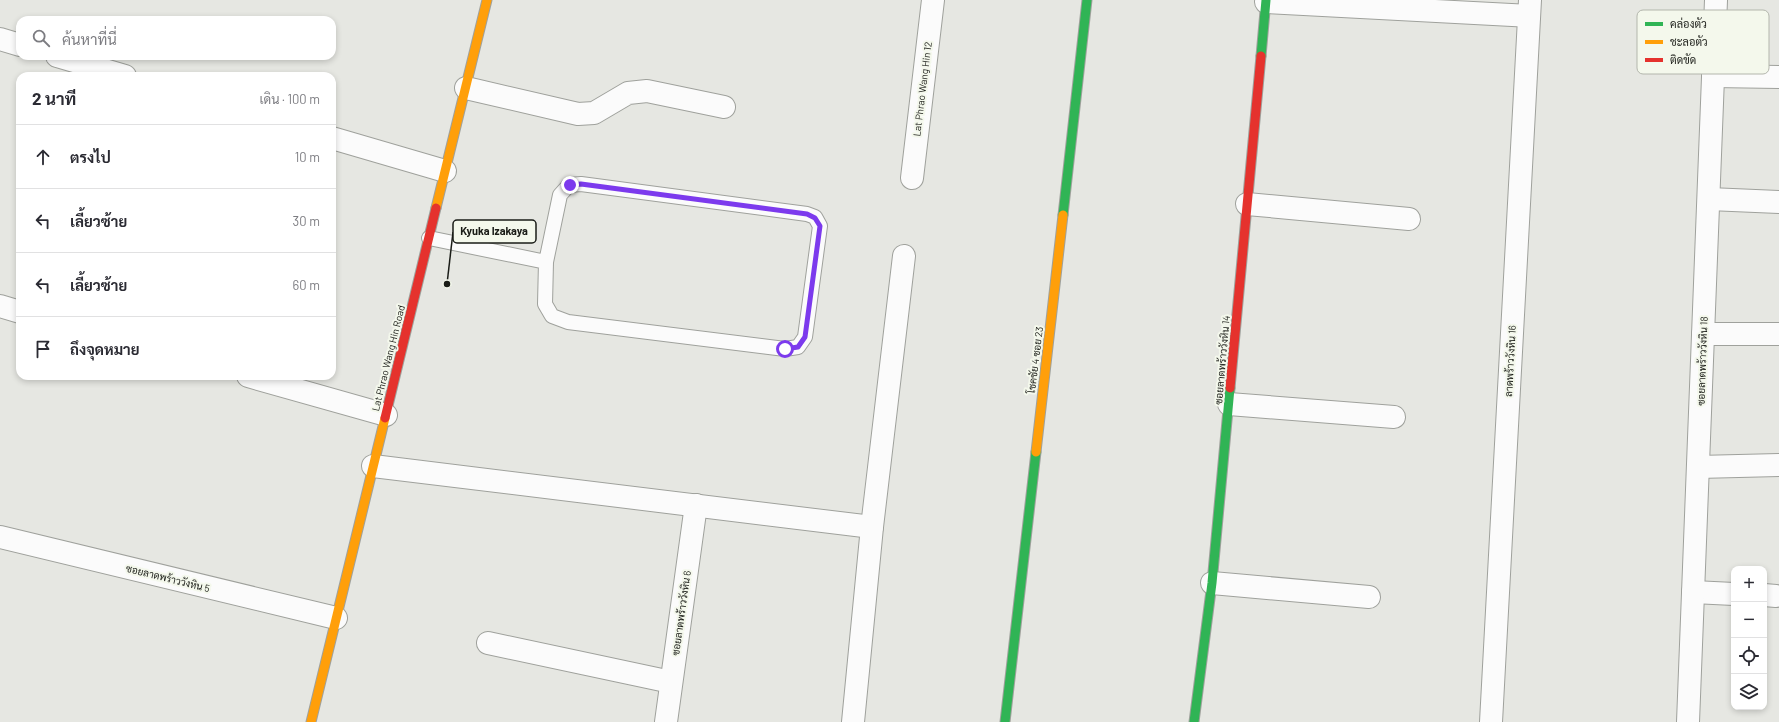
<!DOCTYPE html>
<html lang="th">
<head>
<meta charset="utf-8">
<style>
	body { margin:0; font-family:Barlow,Sarabun,sans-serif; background:#f2f2f3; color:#2b2b33 }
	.controls { position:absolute; right:12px; bottom:12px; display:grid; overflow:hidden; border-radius:8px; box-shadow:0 2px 6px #0003 }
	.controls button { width:36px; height:36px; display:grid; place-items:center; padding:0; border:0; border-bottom:1px solid #e1e1e2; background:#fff; color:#2b2b33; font:20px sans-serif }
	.stop { position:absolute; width:12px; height:12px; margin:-9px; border:3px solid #7c3aed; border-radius:50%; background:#fff }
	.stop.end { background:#7c3aed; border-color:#fff; box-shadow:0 1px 4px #0008 }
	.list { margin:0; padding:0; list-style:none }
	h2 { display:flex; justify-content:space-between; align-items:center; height:52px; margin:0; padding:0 16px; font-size:17px }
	h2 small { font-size:13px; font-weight:400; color:#7c7c81 }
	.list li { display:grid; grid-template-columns:26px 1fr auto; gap:12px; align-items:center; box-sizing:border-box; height:64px; padding:0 16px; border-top:1px solid #e1e1e2 }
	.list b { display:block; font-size:15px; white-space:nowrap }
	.list em { font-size:13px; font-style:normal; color:#7c7c81 }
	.icon { flex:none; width:22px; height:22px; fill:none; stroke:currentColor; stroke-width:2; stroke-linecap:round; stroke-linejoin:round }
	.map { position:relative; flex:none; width:1779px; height:722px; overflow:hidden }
	.search { position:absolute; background:#fff; box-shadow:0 2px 6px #0003; left:16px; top:16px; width:320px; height:44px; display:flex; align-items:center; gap:10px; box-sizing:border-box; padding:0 14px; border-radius:12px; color:#7c7c81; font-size:15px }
	.panel { position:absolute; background:#fff; box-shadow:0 2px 6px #0003; left:16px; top:72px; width:320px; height:308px; border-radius:12px }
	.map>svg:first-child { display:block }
</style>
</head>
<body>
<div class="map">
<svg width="1779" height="722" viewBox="0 0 1779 722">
	<rect width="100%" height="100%" fill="#e6e7e2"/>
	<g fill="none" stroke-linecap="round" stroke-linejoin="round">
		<!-- lane casing -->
		<g stroke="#9fa19c" stroke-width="16">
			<path id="lane" d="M429,238L546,262L545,304L552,316L568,322L785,349L798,347L805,337L820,226L815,217L807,214L581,184L569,185L560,195L546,262"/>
		</g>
		<!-- street casing -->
		<g stroke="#9fa19c" stroke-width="24">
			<g id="street">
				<path d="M1266,2L1529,16"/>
				<path d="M0,39L20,45"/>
				<path d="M57,56L125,76"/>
				<path d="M1713,76L1779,77"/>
				<path d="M466,88L578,114L594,113L628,93L647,91L724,107"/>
				<path d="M332,138L445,171"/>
				<path d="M912,178L933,0"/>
				<path d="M1709,199L1779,202"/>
				<path d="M1247,204L1409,219"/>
				<path d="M0,306L20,312"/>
				<path d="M1703,334H1779"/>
				<path d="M248,376L386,415"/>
				<path d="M1229,404L1394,417"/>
				<path d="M373,466L872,527"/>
				<path d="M1698,467L1779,465"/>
				<path d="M0,537L336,618"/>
				<path d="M1212,583L1369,597"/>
				<path d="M1693,592L1734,594"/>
				<path d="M1764,595L1776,596"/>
				<path d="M488,643L671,682"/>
				<path d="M666,722L696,505"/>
				<path d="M853,722L872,527L904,256"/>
				<path d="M1491,722L1530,0"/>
				<path d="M1688,722L1716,0"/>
			</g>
		</g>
		<!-- fast casing -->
		<g stroke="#9fa19c" stroke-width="11">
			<g id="fast">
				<path d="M1261,56L1266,0"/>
				<path d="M1063,215L1087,0"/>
				<path d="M1005,722L1036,452"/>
				<path d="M1194,722L1212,583L1230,388"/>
			</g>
		</g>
		<!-- slow casing -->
		<g stroke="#9fa19c" stroke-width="11">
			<g id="slow">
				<path d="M436,208L487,0"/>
				<path d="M1036,452L1063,215"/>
				<path d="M311,722L385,418"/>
			</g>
		</g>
		<!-- jam casing -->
		<g stroke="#9fa19c" stroke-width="11">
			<g id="jam">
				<path d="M1230,388L1261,56"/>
				<path d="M385,418L436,208"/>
			</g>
		</g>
		<!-- lane -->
		<use href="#lane" stroke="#fbfbfb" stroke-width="14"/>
		<!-- street -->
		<use href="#street" stroke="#fbfbfb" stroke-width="22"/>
		<!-- fast -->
		<use href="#fast" stroke="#30b455" stroke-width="9"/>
		<!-- slow -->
		<use href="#slow" stroke="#ff9f0a" stroke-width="9"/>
		<!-- jam -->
		<use href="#jam" stroke="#e5322d" stroke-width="9"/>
	</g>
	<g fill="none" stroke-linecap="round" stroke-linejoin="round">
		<!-- route -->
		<path stroke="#7c3aed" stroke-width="5" d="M570,185L581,184L807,214L815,218L820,226L805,337L798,347L785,349"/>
	</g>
	<g text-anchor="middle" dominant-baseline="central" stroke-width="4" stroke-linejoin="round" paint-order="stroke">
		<!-- street labels -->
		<g font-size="10" fill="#1a1c17" stroke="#f4f8ec">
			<text transform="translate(922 89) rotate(-83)">Lat Phrao Wang Hin 12</text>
			<text transform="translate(388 358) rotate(-76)">Lat Phrao Wang Hin Road</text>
			<text transform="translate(1035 360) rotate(-83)">โชคชัย 4 ซอย 23</text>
			<text transform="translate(1222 360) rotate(-85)">ซอยลาดพร้าววังหิน 14</text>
			<text transform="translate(1510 361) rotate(-87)">ลาดพร้าววังหิน 16</text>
			<text transform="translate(1702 361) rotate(-88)">ซอยลาดพร้าววังหิน 18</text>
			<text transform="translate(168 578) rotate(14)">ซอยลาดพร้าววังหิน 5</text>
			<text transform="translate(681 613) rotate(-82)">ซอยลาดพร้าววังหิน 6</text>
		</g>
	</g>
	<!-- legend -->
	<rect x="1637" y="10" width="132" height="64" rx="6" fill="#f4f8ec" stroke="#b3b6ac" stroke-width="1"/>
	<rect x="1645" y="22" width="18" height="4" fill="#30b455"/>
	<rect x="1645" y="40" width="18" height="4" fill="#ff9f0a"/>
	<rect x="1645" y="58" width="18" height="4" fill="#e5322d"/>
	<g font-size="11" fill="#1a1c17">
		<text x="1670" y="28">คล่องตัว</text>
		<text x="1670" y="46">ชะลอตัว</text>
		<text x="1670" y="64">ติดขัด</text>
	</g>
	<!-- callouts -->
	<path fill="none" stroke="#1a1c17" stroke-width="1.5" d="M447 284L453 232"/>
	<circle fill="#1a1c17" stroke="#f4f8ec" stroke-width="1.5" cx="447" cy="284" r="4"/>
	<rect fill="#f4f8ec" stroke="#1a1c17" stroke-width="1.5" x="453" y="220" width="83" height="23" rx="4"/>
	<g font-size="11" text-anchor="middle" font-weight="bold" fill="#1a1c17">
		<text x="494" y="235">Kyuka Izakaya</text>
	</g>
</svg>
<div class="controls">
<button>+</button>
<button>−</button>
<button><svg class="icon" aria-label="locate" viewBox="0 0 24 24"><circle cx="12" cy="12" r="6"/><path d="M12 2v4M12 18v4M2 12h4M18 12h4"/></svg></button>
<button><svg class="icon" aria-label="layers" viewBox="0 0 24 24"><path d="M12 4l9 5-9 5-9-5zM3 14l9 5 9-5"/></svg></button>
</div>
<div class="stop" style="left:785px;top:349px"></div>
<div class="stop end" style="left:570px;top:185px"></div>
<div class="search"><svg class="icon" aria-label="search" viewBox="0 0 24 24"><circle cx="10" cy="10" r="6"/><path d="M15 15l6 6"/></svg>ค้นหาที่นี่</div>
<section class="panel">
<h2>2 นาที<small>เดิน · 100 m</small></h2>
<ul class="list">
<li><svg class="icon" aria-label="ahead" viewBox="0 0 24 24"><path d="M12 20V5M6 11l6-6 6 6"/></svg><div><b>ตรงไป</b></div><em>10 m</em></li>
<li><svg class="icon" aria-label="left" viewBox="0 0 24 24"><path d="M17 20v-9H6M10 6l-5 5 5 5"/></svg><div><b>เลี้ยวซ้าย</b></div><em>30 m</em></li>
<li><svg class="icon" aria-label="left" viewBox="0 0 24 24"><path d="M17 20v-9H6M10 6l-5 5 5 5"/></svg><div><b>เลี้ยวซ้าย</b></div><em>60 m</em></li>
<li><svg class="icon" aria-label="arrive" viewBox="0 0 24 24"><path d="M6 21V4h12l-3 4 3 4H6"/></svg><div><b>ถึงจุดหมาย</b></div></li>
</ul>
</section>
</div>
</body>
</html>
